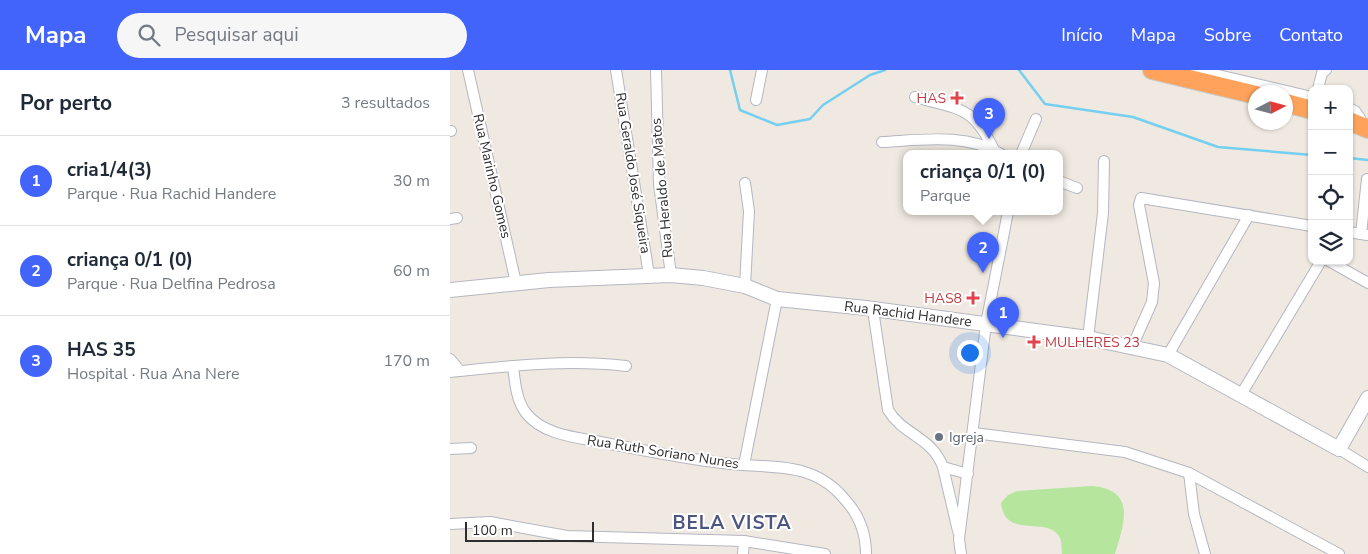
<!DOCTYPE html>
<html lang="pt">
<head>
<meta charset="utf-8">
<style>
	body { margin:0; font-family:"Nunito Sans",sans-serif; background:#f6f6f7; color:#1f2937 }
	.controls { position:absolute; right:15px; top:15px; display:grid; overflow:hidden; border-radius:10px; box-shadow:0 1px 4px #0004 }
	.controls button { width:45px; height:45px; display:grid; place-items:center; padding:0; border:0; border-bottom:1px solid #e0e1e3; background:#fff; color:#1f2937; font:25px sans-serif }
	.compass { position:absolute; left:798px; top:15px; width:45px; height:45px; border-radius:50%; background:#fff; box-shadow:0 1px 4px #0004; rotate:84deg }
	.scale { position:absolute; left:15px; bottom:12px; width:129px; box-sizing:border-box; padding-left:5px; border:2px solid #2e2e2e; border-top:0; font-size:14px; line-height:18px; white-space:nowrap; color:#2e2e2e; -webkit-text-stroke:4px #fff; paint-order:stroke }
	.you { position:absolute; left:519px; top:282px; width:18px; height:18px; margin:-12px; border:4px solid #fff; border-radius:50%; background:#1a73e8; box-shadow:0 0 0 8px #1a73e833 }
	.badge { display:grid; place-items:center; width:32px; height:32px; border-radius:50%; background:#4264fb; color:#fff; font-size:16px; font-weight:700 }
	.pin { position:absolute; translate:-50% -41px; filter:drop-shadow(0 1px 2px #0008) }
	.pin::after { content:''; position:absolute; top:26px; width:18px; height:15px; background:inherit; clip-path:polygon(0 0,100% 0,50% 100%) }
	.popup { position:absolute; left:453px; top:80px; width:160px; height:65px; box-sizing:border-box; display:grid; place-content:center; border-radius:10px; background:#fff; filter:drop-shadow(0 1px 4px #0005); font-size:16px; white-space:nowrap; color:#747a83 }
	.popup b { font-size:19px; color:#1f2937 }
	.popup::after { content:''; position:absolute; left:50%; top:100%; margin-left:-10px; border:10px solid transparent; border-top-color:#fff }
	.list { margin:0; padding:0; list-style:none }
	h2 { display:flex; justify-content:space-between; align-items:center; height:65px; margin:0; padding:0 20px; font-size:21px }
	h2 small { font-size:16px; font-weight:400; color:#747a83 }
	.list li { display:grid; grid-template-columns:32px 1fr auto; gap:15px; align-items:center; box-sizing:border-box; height:90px; padding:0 20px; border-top:1px solid #e0e1e3 }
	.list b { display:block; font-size:19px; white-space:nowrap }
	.list p { margin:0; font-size:16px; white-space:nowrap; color:#747a83 }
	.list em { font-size:16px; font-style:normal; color:#747a83 }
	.icon { flex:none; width:28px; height:28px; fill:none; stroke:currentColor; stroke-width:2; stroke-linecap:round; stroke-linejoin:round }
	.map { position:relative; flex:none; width:918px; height:484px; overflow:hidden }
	header { display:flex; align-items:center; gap:30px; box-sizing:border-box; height:70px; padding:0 25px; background:#4264fb; color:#fff }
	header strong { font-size:24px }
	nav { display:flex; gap:28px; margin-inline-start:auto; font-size:18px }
	.search { width:350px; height:45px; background:#f6f6f7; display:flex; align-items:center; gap:12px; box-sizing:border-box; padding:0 18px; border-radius:28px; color:#747a83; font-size:19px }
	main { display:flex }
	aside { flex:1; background:#fff }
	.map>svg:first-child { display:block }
</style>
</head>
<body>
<header>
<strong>Mapa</strong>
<div class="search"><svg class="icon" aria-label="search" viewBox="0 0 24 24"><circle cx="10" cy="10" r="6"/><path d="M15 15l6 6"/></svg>Pesquisar aqui</div>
<nav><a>Início</a><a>Mapa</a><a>Sobre</a><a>Contato</a></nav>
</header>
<main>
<aside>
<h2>Por perto<small>3 resultados</small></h2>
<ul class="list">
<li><span class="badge">1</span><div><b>cria1/4(3)</b><p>Parque · Rua Rachid Handere</p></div><em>30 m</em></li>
<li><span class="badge">2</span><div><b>criança 0/1 (0)</b><p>Parque · Rua Delfina Pedrosa</p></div><em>60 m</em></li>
<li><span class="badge">3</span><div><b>HAS 35</b><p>Hospital · Rua Ana Nere</p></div><em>170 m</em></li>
</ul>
</aside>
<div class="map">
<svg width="918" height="484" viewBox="0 0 918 484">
	<rect width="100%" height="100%" fill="#efe9e1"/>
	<!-- green -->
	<path fill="#b6e59e" d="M642,416C687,420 674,453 665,484H612C611,479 612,472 610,468C599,444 555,471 551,433L558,425L567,421Z"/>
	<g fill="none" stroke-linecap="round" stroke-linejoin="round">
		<!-- stream -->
		<g stroke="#75cff0" stroke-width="2.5">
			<path d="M280,0L290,40L327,55L360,49L373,35L420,5L435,0"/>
			<path d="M569,0L595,34L683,47L768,77L862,85"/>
			<path d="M899,88L918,90"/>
		</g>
		<!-- street casing -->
		<g stroke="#b4b7c1" stroke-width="12">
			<g id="street">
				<path d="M18,0L66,213"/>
				<path d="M166,0L199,205"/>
				<path d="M206,0L209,114L221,205"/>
				<path d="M746,0L862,27"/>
				<path d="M868,19L872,3L876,0"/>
				<path d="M465,27C510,40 522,35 544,80"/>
				<path d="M306,30L312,0"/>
				<path d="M899,38L905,41L910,48"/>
				<path d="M0,61H1"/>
				<path d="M432,72C472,70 516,63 551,84"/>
				<path d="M571,84L586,49"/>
				<path d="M609,111L627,118"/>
				<path d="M0,149L7,148"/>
				<path d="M899,162L917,165"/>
				<path d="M911,164L917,109"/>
				<path d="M879,191L918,213"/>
				<path d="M295,216L299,141L295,113"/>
				<path d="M423,240L438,340C453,365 482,367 493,397L518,404"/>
				<path d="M638,268L653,143L654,91"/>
				<path d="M682,277L702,232L704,213L689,135L691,128L862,156"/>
				<path d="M718,285L799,145"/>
				<path d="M0,289L10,301"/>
				<path d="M63,296C65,312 66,330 76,343C91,363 122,367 145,371C187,379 230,388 272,393C320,400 363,388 397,432C410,447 416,464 416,484"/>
				<path d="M0,302C62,296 114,289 176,296"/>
				<path d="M792,323L871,191"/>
				<path d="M524,363L675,382L739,403L889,484"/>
				<path d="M0,379L21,378"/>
				<path d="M889,379L918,397"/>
				<path d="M294,395L327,229"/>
				<path d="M493,397L508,461"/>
				<path d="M739,403L744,444L755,484"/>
				<path d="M0,454L40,452L117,466L294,471L375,484"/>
				<path d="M293,484L294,471"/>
				<path d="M511,484L509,469L536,254L558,142"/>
			</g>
		</g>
		<!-- secondary casing -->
		<g stroke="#b4b7c1" stroke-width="16">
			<path id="secondary" d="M0,220L99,210L221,205L253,208L295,216L327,229L416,238L638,268L718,285L889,379L918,328"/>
		</g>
		<!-- highway casing -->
		<g stroke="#c9c9c9" stroke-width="20">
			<g id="highway">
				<path d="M702,0L806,25"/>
				<path d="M836,33L862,40"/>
				<path d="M899,51L918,59"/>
			</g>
		</g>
		<!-- street -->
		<use href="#street" stroke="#fff" stroke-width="10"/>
		<!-- secondary -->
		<use href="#secondary" stroke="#fff" stroke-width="14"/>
		<!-- highway -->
		<use href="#highway" stroke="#ffa35c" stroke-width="18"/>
	</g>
	<!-- markers -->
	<g fill="#e0444e" stroke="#fff" stroke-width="2">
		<path d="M504.5 20.5h5v5h5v5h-5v5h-5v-5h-5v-5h5z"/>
		<path d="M520.5 220.5h5v5h5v5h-5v5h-5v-5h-5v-5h5z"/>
		<path d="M581.5 264.5h5v5h5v5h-5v5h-5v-5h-5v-5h5z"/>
	</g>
	<circle fill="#6b7280" stroke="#fff" stroke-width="2" cx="489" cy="367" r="5"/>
	<g text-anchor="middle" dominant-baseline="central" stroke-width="4" stroke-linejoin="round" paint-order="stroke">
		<!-- health labels -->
		<g font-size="14" fill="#be3a42" stroke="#fff" text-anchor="end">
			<text x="496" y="28">HAS</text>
			<text x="512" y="228">HAS8</text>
			<text x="595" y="272" text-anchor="start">MULHERES 23</text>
		</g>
		<!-- street labels -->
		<g font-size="14" fill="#2e2e2e" stroke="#fff">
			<text transform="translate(183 103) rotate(81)">Rua Geraldo José Siqueira</text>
			<text transform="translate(42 106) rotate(77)">Rua Marinho Gomes</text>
			<text transform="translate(212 118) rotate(-95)">Rua Heraldo de Matos</text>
			<text transform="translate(458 244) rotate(7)">Rua Rachid Handere</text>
			<text transform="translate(213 382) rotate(9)">Rua Ruth Soriano Nunes</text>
		</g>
		<!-- worship labels -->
		<g font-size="14" fill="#5b616d" stroke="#fff" text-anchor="start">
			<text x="499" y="367">Igreja</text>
		</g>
		<!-- district labels -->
		<g font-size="19" font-weight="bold" letter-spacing="1" fill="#4d5680" stroke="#fff">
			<text x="282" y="453">BELA VISTA</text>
		</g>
	</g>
</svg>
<div class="controls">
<button>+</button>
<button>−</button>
<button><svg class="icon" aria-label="locate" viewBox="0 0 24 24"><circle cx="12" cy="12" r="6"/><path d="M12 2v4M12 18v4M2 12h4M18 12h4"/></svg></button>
<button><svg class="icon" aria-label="layers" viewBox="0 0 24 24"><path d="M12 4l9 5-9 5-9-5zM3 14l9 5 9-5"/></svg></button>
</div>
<svg class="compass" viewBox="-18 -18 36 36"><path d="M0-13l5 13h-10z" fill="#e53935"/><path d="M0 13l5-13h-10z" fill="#747a83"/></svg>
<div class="scale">100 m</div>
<div class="you"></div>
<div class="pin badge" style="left:553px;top:268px">1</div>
<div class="pin badge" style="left:533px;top:203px">2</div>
<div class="popup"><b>criança 0/1 (0)</b>Parque</div>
<div class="pin badge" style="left:539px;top:69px">3</div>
</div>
</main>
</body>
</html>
